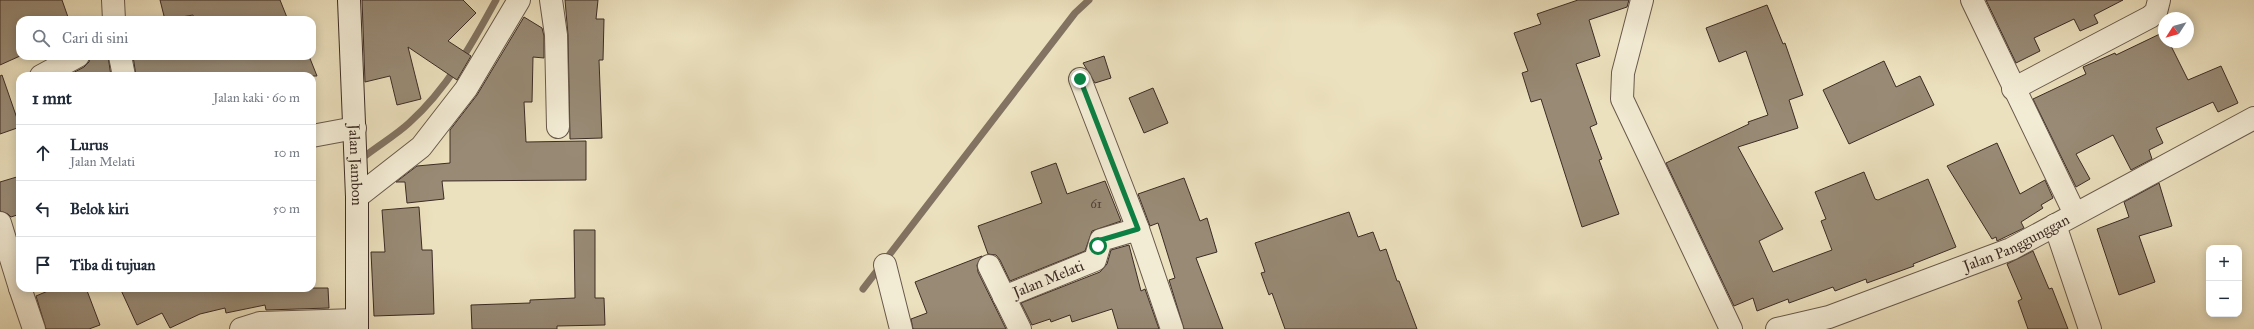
<!DOCTYPE html>
<html lang="id">
<head>
<meta charset="utf-8">
<style>
	body { margin:0; font-family:"IM FELL Great Primer",serif; background:#f2f2f3; color:#1f2937 }
	.controls { position:absolute; right:12px; bottom:12px; display:grid; overflow:hidden; border-radius:8px; box-shadow:0 2px 10px #0003 }
	.controls button { width:36px; height:36px; display:grid; place-items:center; padding:0; border:0; border-bottom:1px solid #e0e1e3; background:#fff; color:#1f2937; font:20px sans-serif }
	.compass { position:absolute; left:2158px; top:12px; width:36px; height:36px; border-radius:50%; background:#fff; box-shadow:0 2px 10px #0003; rotate:234deg }
	.stop { position:absolute; width:12px; height:12px; margin:-9px; border:3px solid #0b8043; border-radius:50%; background:#fff }
	.stop.end { background:#0b8043; border-color:#fff; box-shadow:0 1px 4px #0008 }
	.list { margin:0; padding:0; list-style:none }
	h2 { display:flex; justify-content:space-between; align-items:center; height:52px; margin:0; padding:0 16px; font-size:17px }
	h2 small { font-size:13px; font-weight:400; color:#747a83 }
	.list li { display:grid; grid-template-columns:26px 1fr auto; gap:12px; align-items:center; box-sizing:border-box; height:56px; padding:0 16px; border-top:1px solid #e0e1e3 }
	.list b { display:block; font-size:15px; white-space:nowrap }
	.list p { margin:0; font-size:13px; white-space:nowrap; color:#747a83 }
	.list em { font-size:13px; font-style:normal; color:#747a83 }
	.icon { flex:none; width:22px; height:22px; fill:none; stroke:currentColor; stroke-width:2; stroke-linecap:round; stroke-linejoin:round }
	.map { position:relative; flex:none; width:2254px; height:329px; overflow:hidden }
	.search { position:absolute; background:#fff; box-shadow:0 2px 10px #0003; left:16px; top:16px; width:300px; height:44px; display:flex; align-items:center; gap:10px; box-sizing:border-box; padding:0 14px; border-radius:12px; color:#747a83; font-size:15px }
	.panel { position:absolute; background:#fff; box-shadow:0 2px 10px #0003; left:16px; top:72px; width:300px; height:220px; border-radius:12px }
	.map>svg:first-child { display:block }
</style>
</head>
<body>
<div class="map">
<svg width="2254" height="329" viewBox="0 0 2254 329">
	<rect width="100%" height="100%" fill="#ece1be"/>
	<filter id="stains"><feTurbulence type="fractalNoise" baseFrequency=".005" numOctaves="4"/><feColorMatrix values="0 0 0 0 .2 0 0 0 0 .09 0 0 0 0 .02 0 0 0 .5 -.17"/></filter>
	<radialGradient id="worn" r=".72"><stop offset=".6" stop-color="#630" stop-opacity="0"/><stop offset="1" stop-color="#630" stop-opacity=".3"/></radialGradient>
	<g fill="none" stroke-linecap="round" stroke-linejoin="round">
		<!-- stream -->
		<g stroke="#827362" stroke-width="7">
			<path d="M365,156C379,145 396,135 409,123C447,89 472,44 496,0"/>
			<path d="M863,289L1075,13L1089,0"/>
		</g>
	</g>
	<!-- building -->
	<g fill="#988a75" stroke="#3c2c25">
		<path d="M0,0H62L69,20H20V56L0,65Z"/>
		<path d="M160,0H280L288,20H194L193,15L165,20Z"/>
		<path d="M362,0H463L476,13L448,41L471,56L457,80L408,47L421,99L397,105L390,76L365,82Z"/>
		<path d="M565,0H598L596,19H604L603,60H599L602,138L570,139L568,35Z"/>
		<path d="M1578,0H1629L1627,7L1589,20L1600,56L1576,64L1597,124L1590,127L1602,159L1599,160L1619,214L1582,227L1541,99L1531,102L1522,73L1528,71L1514,33L1541,24L1537,14Z"/>
		<path d="M1986,0H2123L2094,15L2098,23L2080,31L2074,19L2034,38L2040,51L2016,63Z"/>
		<path d="M1767,5L1783,44L1785,43L1803,95L1789,100L1798,128L1738,147L1783,229L1759,241L1773,272L1832,250L1821,221L1826,219L1815,192L1864,172L1875,199L1878,200L1928,179L1956,247L1913,264L1914,266L1867,283L1866,279L1835,291L1833,287L1789,303L1788,299L1757,311L1753,298L1734,306L1666,163L1749,124L1748,122L1768,115L1746,51L1719,62L1706,28Z"/>
		<path d="M524,17L542,28L544,36V58L533,57L532,102H524L526,142L586,141V180L442,181L444,199L407,203L405,182H396L417,166L450,163V130L477,95Z"/>
		<path d="M2164,32V42H2169L2188,80L2221,66L2238,103L2218,112L2213,102L2156,128L2163,143L2149,150L2152,159L2131,170L2113,135L2076,154L2090,179L2076,187L2033,99L2086,74L2083,67L2115,53L2116,55Z"/>
		<path d="M90,56H108L111,76H67L84,67L89,62Z"/>
		<path d="M133,56H309L317,76H136Z"/>
		<path d="M1104,56L1111,78L1095,83L1083,63Z"/>
		<path d="M1884,61L1896,87L1920,76L1934,105L1849,144L1823,90Z"/>
		<path d="M2,75L20,127L0,134V76Z"/>
		<path d="M1153,88L1168,123L1144,133L1129,98Z"/>
		<path d="M1997,143L2020,194L2045,180L2053,198L2041,205L2043,208L2021,222L2024,228L1997,241L1996,237L1992,239L1947,166Z"/>
		<path d="M1056,163L1067,194L1105,181L1121,221L1092,231L1085,251L1010,281L1000,260L996,255L988,254L978,226L1042,203L1031,172Z"/>
		<path d="M20,176V214L11,217L8,214L0,211V182Z"/>
		<path d="M1184,178L1200,221L1207,218L1217,252L1196,258L1223,329H1184L1169,280L1175,278L1158,223L1150,226L1138,194Z"/>
		<path d="M2159,183L2172,226L2139,236L2155,282L2119,295L2097,229L2129,217L2124,202Z"/>
		<path d="M419,207L422,250H432L434,314L374,316L371,252H385L382,210Z"/>
		<path d="M1349,212L1358,237L1373,232L1380,251L1386,249L1397,281H1399L1417,329H1285L1272,293L1269,295L1261,273L1265,272L1255,243Z"/>
		<path d="M574,230H595V298H604L605,325L557,326V329H472L471,305L530,303V300L575,298Z"/>
		<path d="M1129,245L1141,291L1145,289L1159,329H1118L1112,309L1072,322L1070,315L1051,322L1050,319L1032,325L1021,303L1100,272L1107,264L1111,250Z"/>
		<path d="M2033,251L2049,289L2052,288L2068,329H2028L2018,301L2022,299L2007,264Z"/>
		<path d="M982,256L977,265L978,272L1006,329H913L911,319L927,313L915,282Z"/>
		<path d="M55,288H86L100,325L89,329H46L36,296Z"/>
		<path d="M120,288H328L329,308L266,310L265,305L226,313L225,308L200,314L170,328L162,313L137,325Z"/>
	</g>
	<g fill="none" stroke-linecap="round" stroke-linejoin="round">
		<!-- street casing -->
		<g stroke="#68594b" stroke-width="24">
			<g id="street">
				<path d="M113,0L114,20"/>
				<path d="M551,0L556,35L558,127"/>
				<path d="M1642,0L1623,73L1622,99L1731,329"/>
				<path d="M1972,0L2075,214"/>
				<path d="M120,56L124,76"/>
				<path d="M41,76L78,56"/>
				<path d="M1080,79L1138,229"/>
				<path d="M2013,89L2150,17L2156,12L2159,0"/>
				<path d="M312,136L355,128"/>
				<path d="M357,197L421,147L466,89L519,0"/>
				<path d="M0,223L20,288"/>
				<path d="M2055,225L2090,329"/>
				<path d="M885,265L901,329"/>
				<path d="M989,266L1020,329"/>
				<path d="M20,288L34,329"/>
				<path id="s1" d="M1004,297L1095,260L1101,240L1138,229L1172,329"/>
				<path d="M241,329L260,323L357,320"/>
				<path id="s2" d="M1777,329L1829,317L2011,249L2254,118"/>
			</g>
		</g>
		<!-- secondary casing -->
		<g stroke="#3c2c25" stroke-width="24">
			<g id="secondary">
				<path id="s3" d="M349,0L357,197V329"/>
			</g>
		</g>
		<!-- street -->
		<use href="#street" stroke="#f3ecd5" stroke-width="22"/>
		<!-- secondary -->
		<use href="#secondary" stroke="#f3ecd5" stroke-width="22"/>
	</g>
	<g fill="none" stroke-linecap="round" stroke-linejoin="round">
		<!-- route -->
		<path stroke="#0b8043" stroke-width="5" d="M1080,79L1138,229L1101,240L1098,246"/>
	</g>
	<g text-anchor="middle" dominant-baseline="central" stroke-width="3.5" stroke-linejoin="round" paint-order="stroke">
		<!-- number labels -->
		<g font-size="13" fill="#534439">
			<text x="1096" y="204">61</text>
		</g>
		<!-- street labels -->
		<g font-size="15" fill="#3c2c25" stroke="#f3ecd5">
			<text stroke="none"><textPath href="#s3" startOffset="165">Jalan Jambon</textPath></text>
			<text stroke="none"><textPath href="#s2" startOffset="255">Jalan Panggunggan</textPath></text>
			<text stroke="none"><textPath href="#s1" startOffset="48">Jalan Melati</textPath></text>
		</g>
	</g>
	<rect width="100%" height="100%" filter="url(#stains)"/>
	<rect width="100%" height="100%" fill="url(#worn)"/>
</svg>
<div class="controls">
<button>+</button>
<button>−</button>
</div>
<svg class="compass" viewBox="-18 -18 36 36"><path d="M0-13l5 13h-10z" fill="#e53935"/><path d="M0 13l5-13h-10z" fill="#747a83"/></svg>
<div class="stop" style="left:1098px;top:246px"></div>
<div class="stop end" style="left:1080px;top:79px"></div>
<div class="search"><svg class="icon" aria-label="search" viewBox="0 0 24 24"><circle cx="10" cy="10" r="6"/><path d="M15 15l6 6"/></svg>Cari di sini</div>
<section class="panel">
<h2>1 mnt<small>Jalan kaki · 60 m</small></h2>
<ul class="list">
<li><svg class="icon" aria-label="ahead" viewBox="0 0 24 24"><path d="M12 20V5M6 11l6-6 6 6"/></svg><div><b>Lurus</b><p>Jalan Melati</p></div><em>10 m</em></li>
<li><svg class="icon" aria-label="left" viewBox="0 0 24 24"><path d="M17 20v-9H6M10 6l-5 5 5 5"/></svg><div><b>Belok kiri</b></div><em>50 m</em></li>
<li><svg class="icon" aria-label="arrive" viewBox="0 0 24 24"><path d="M6 21V4h12l-3 4 3 4H6"/></svg><div><b>Tiba di tujuan</b></div></li>
</ul>
</section>
</div>
</body>
</html>
